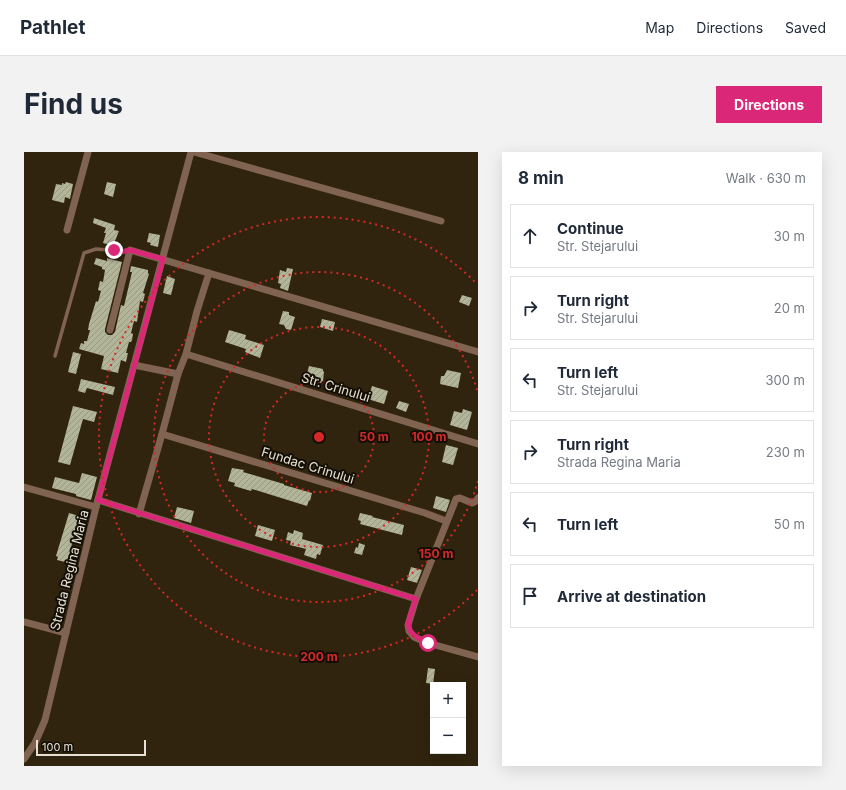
<!DOCTYPE html>
<html lang="en">
<head>
<meta charset="utf-8">
<style>
	body { margin:0; font-family:Inter,sans-serif; background:#f2f2f3; color:#1f2937 }
	.controls { position:absolute; right:12px; bottom:12px; display:grid; overflow:hidden; border-radius:0px; box-shadow:0 4px 16px #0002 }
	.controls button { width:36px; height:36px; display:grid; place-items:center; padding:0; border:0; border-bottom:1px solid #e0e1e3; background:#fff; color:#1f2937; font:20px sans-serif }
	.scale { position:absolute; left:12px; bottom:10px; width:110px; box-sizing:border-box; padding-left:4px; border:2px solid #e8e1d3; border-top:0; font-size:11px; line-height:14px; white-space:nowrap; color:#e8e1d3; -webkit-text-stroke:3px #140f06; paint-order:stroke }
	.stop { position:absolute; width:12px; height:12px; margin:-9px; border:3px solid #db2777; border-radius:50%; background:#fff }
	.stop.end { background:#db2777; border-color:#fff; box-shadow:0 1px 4px #0008 }
	.list { margin:0; padding:0; list-style:none }
	h2 { display:flex; justify-content:space-between; align-items:center; height:52px; margin:0; padding:0 16px; font-size:17px }
	h2 small { font-size:13px; font-weight:400; color:#747a83 }
	.list li { display:grid; grid-template-columns:26px 1fr auto; gap:12px; align-items:center; box-sizing:border-box; height:64px; margin:0 8px 8px; padding:0 8px; border:1px solid #e0e1e3; border-radius:0px }
	.list b { display:block; font-size:15px; white-space:nowrap }
	.list p { margin:0; font-size:13px; white-space:nowrap; color:#747a83 }
	.list em { font-size:13px; font-style:normal; color:#747a83 }
	.icon { flex:none; width:22px; height:22px; fill:none; stroke:currentColor; stroke-width:2; stroke-linecap:round; stroke-linejoin:round }
	.map { position:relative; flex:none; width:454px; height:614px; overflow:hidden; border-radius:0px }
	header { display:flex; align-items:center; gap:24px; box-sizing:border-box; height:56px; padding:0 20px; background:#fff; border-bottom:1px solid #e0e1e3 }
	header strong { font-size:19px }
	nav { display:flex; gap:22px; margin-inline-start:auto; font-size:14px }
	.intro { display:flex; align-items:center; justify-content:space-between; box-sizing:border-box; height:96px; padding:0 24px }
	h1 { margin:0; font-size:28px }
	.button { padding:10px 18px; border-radius:0px; background:#db2777; color:#fff; font-size:14px; font-weight:700 }
	main { display:flex; gap:24px; padding:0 24px }
	aside { flex:1; background:#fff; border-radius:0px; box-shadow:0 4px 16px #0002 }
	.map>svg:first-child { display:block }
</style>
</head>
<body>
<header>
<strong>Pathlet</strong>
<nav><a>Map</a><a>Directions</a><a>Saved</a></nav>
</header>
<div class="intro"><h1>Find us</h1><a class="button">Directions</a></div>
<main>
<div class="map">
<svg width="454" height="614" viewBox="0 0 454 614">
	<defs>
		<pattern id="building-hatch" width="6" height="6" patternUnits="userSpaceOnUse"><rect width="6" height="6" fill="#b2b598"/><path d="M-1 1l2-2M0 6l6-6M5 7l2-2" fill="none" stroke="#979982"/></pattern>
	</defs>
	<rect width="100%" height="100%" fill="#30240e"/>
	<!-- building -->
	<g fill="url(#building-hatch)">
		<path d="M42,30L49,32L46,47L41,45L40,51L28,48L32,32L38,33V31L41,32Z"/>
		<path d="M83,30L92,32L89,45L80,42Z"/>
		<path d="M70,66L91,73L90,78L95,79L89,94L79,91L82,81H80L82,76L69,71Z"/>
		<path d="M125,81L136,83L134,95L126,93L127,91L123,90Z"/>
		<path d="M72,106L83,109V106L98,110L81,177V180L84,183H88L91,180L97,153L100,154L108,120H106L107,114L124,118V121L125,122L119,141L121,142L119,150L116,149L113,170L110,169L107,181L109,182L108,188L107,190H105L102,201H104L102,210L97,208L94,221L77,217L80,204L55,197L57,191L60,192V189H63L66,178H64L65,172L72,149L74,150L77,139L74,138L76,129L79,130L81,118L78,117V115L70,112Z"/>
		<path d="M263,116L269,117L264,139L256,136L257,132L254,131L256,118L262,120Z"/>
		<path d="M143,124L151,127L147,143L139,141Z"/>
		<path d="M438,143L448,146L445,154L435,150Z"/>
		<path d="M259,159L265,160V163L271,165L267,178L262,177L260,173L255,172Z"/>
		<path d="M298,167L311,170L309,179L296,175Z"/>
		<path d="M205,178L222,183L221,187L240,193L236,206L221,200L222,197L201,190Z"/>
		<path d="M49,200L57,202L52,222L44,220Z"/>
		<path d="M285,214L299,217V219L300,220L299,229H298L297,231L284,228V227L282,226Z"/>
		<path d="M423,218L437,221L434,236L416,232L417,224H420Z"/>
		<path d="M57,227L91,235L89,243L63,236L61,241L54,239Z"/>
		<path d="M348,234L364,239L360,252L344,247Z"/>
		<path d="M375,249L385,252L382,260L372,256Z"/>
		<path d="M49,254L73,260L70,270L59,267L46,313L34,310Z"/>
		<path d="M439,257L448,260L443,278L426,273L430,259L438,261Z"/>
		<path d="M422,293L434,296L429,313L418,310Z"/>
		<path d="M208,316L220,318L219,320L260,332V333L288,341L286,349L285,348L283,354L228,337L227,339L210,334L211,331L204,329Z"/>
		<path d="M58,321L73,325L67,348L52,344V342L28,336L31,325L55,331Z"/>
		<path d="M412,344L426,348L422,360L409,356Z"/>
		<path d="M153,355L170,359L167,371L150,366Z"/>
		<path d="M45,361L55,364L54,367H56L54,374H52L44,409L42,408L41,410L33,408L34,405L32,404Z"/>
		<path d="M336,361L349,364L348,365L380,373L378,383L336,372L337,369L334,368Z"/>
		<path d="M234,373L251,378L248,389L231,384Z"/>
		<path d="M270,378L279,381L278,387L299,393L296,403L293,402L292,407L280,403L282,397L266,393L267,389L262,388L264,380L269,382Z"/>
		<path d="M335,391L341,393L338,403L330,401L332,395L334,396Z"/>
		<path d="M387,415L398,418L393,431L383,428Z"/>
		<path d="M404,516L411,517L409,532L402,531Z"/>
	</g>
	<g fill="none" stroke-linecap="round" stroke-linejoin="round">
		<!-- lane -->
		<path stroke="#806351" stroke-width="3.5" d="M31,204L60,101L72,97L97,99L106,98"/>
		<!-- street -->
		<g stroke="#806351" stroke-width="7">
			<path d="M170,0L417,69"/>
			<path d="M43,78L64,0"/>
			<path d="M86,178L106,98L454,200"/>
			<path d="M162,202L454,292"/>
			<path d="M110,213L154,222"/>
			<path d="M138,282L401,361L422,369"/>
			<path d="M0,335L72,355"/>
			<path d="M74,348L392,447L384,473L385,479L390,485L404,491L454,505"/>
			<path d="M115,362L138,282L154,222L162,202L173,159L185,121"/>
			<path d="M392,447L432,347L436,346L448,351L452,349L454,346"/>
			<path d="M0,470L42,481"/>
			<path d="M0,607L11,591L21,568L72,355L167,0"/>
		</g>
	</g>
	<g fill="none" stroke-linecap="round" stroke-linejoin="round">
		<!-- route -->
		<path stroke="#db2777" stroke-width="5" d="M90,98L97,100L106,98L139,107L74,348L392,447C384,471 376,479 404,491"/>
	</g>
	<!-- distance rings -->
	<g fill="none" stroke="#d62828" stroke-width="2" stroke-dasharray="2 4">
		<circle cx="295" cy="285" r="55"/>
		<circle cx="295" cy="285" r="110"/>
		<path d="M454 329A165 165 0 1 1 454 241"/>
		<path d="M453 438A220 220 0 1 1 453 132"/>
	</g>
	<g text-anchor="middle" dominant-baseline="central" stroke-width="4" stroke-linejoin="round" paint-order="stroke">
		<!-- street labels -->
		<g font-size="13" fill="#e8e1d3" stroke="#140f06">
			<text transform="translate(312 235) rotate(17)">Str. Crinului</text>
			<text transform="translate(284 313) rotate(17)">Fundac Crinului</text>
			<text transform="translate(45 418) rotate(-76)">Strada Regina Maria</text>
		</g>
	</g>
	<circle cx="295" cy="285" r="6" fill="#d62828" stroke="#140f06" stroke-width="2"/>
	<g font-size="12" text-anchor="middle" font-weight="bold" fill="#d62828" stroke="#140f06" stroke-width="4" stroke-linejoin="round" paint-order="stroke">
		<text x="350" y="289">50 m</text>
		<text x="405" y="289">100 m</text>
		<text x="412" y="406">150 m</text>
		<text x="295" y="509">200 m</text>
	</g>
</svg>
<div class="controls">
<button>+</button>
<button>−</button>
</div>
<div class="scale">100 m</div>
<div class="stop" style="left:404px;top:491px"></div>
<div class="stop end" style="left:90px;top:98px"></div>
</div>
<aside>
<h2>8 min<small>Walk · 630 m</small></h2>
<ul class="list">
<li><svg class="icon" aria-label="ahead" viewBox="0 0 24 24"><path d="M12 20V5M6 11l6-6 6 6"/></svg><div><b>Continue</b><p>Str. Stejarului</p></div><em>30 m</em></li>
<li><svg class="icon" aria-label="right" viewBox="0 0 24 24"><path d="M7 20v-9h11M14 6l5 5-5 5"/></svg><div><b>Turn right</b><p>Str. Stejarului</p></div><em>20 m</em></li>
<li><svg class="icon" aria-label="left" viewBox="0 0 24 24"><path d="M17 20v-9H6M10 6l-5 5 5 5"/></svg><div><b>Turn left</b><p>Str. Stejarului</p></div><em>300 m</em></li>
<li><svg class="icon" aria-label="right" viewBox="0 0 24 24"><path d="M7 20v-9h11M14 6l5 5-5 5"/></svg><div><b>Turn right</b><p>Strada Regina Maria</p></div><em>230 m</em></li>
<li><svg class="icon" aria-label="left" viewBox="0 0 24 24"><path d="M17 20v-9H6M10 6l-5 5 5 5"/></svg><div><b>Turn left</b></div><em>50 m</em></li>
<li><svg class="icon" aria-label="arrive" viewBox="0 0 24 24"><path d="M6 21V4h12l-3 4 3 4H6"/></svg><div><b>Arrive at destination</b></div></li>
</ul>
</aside>
</main>
</body>
</html>
